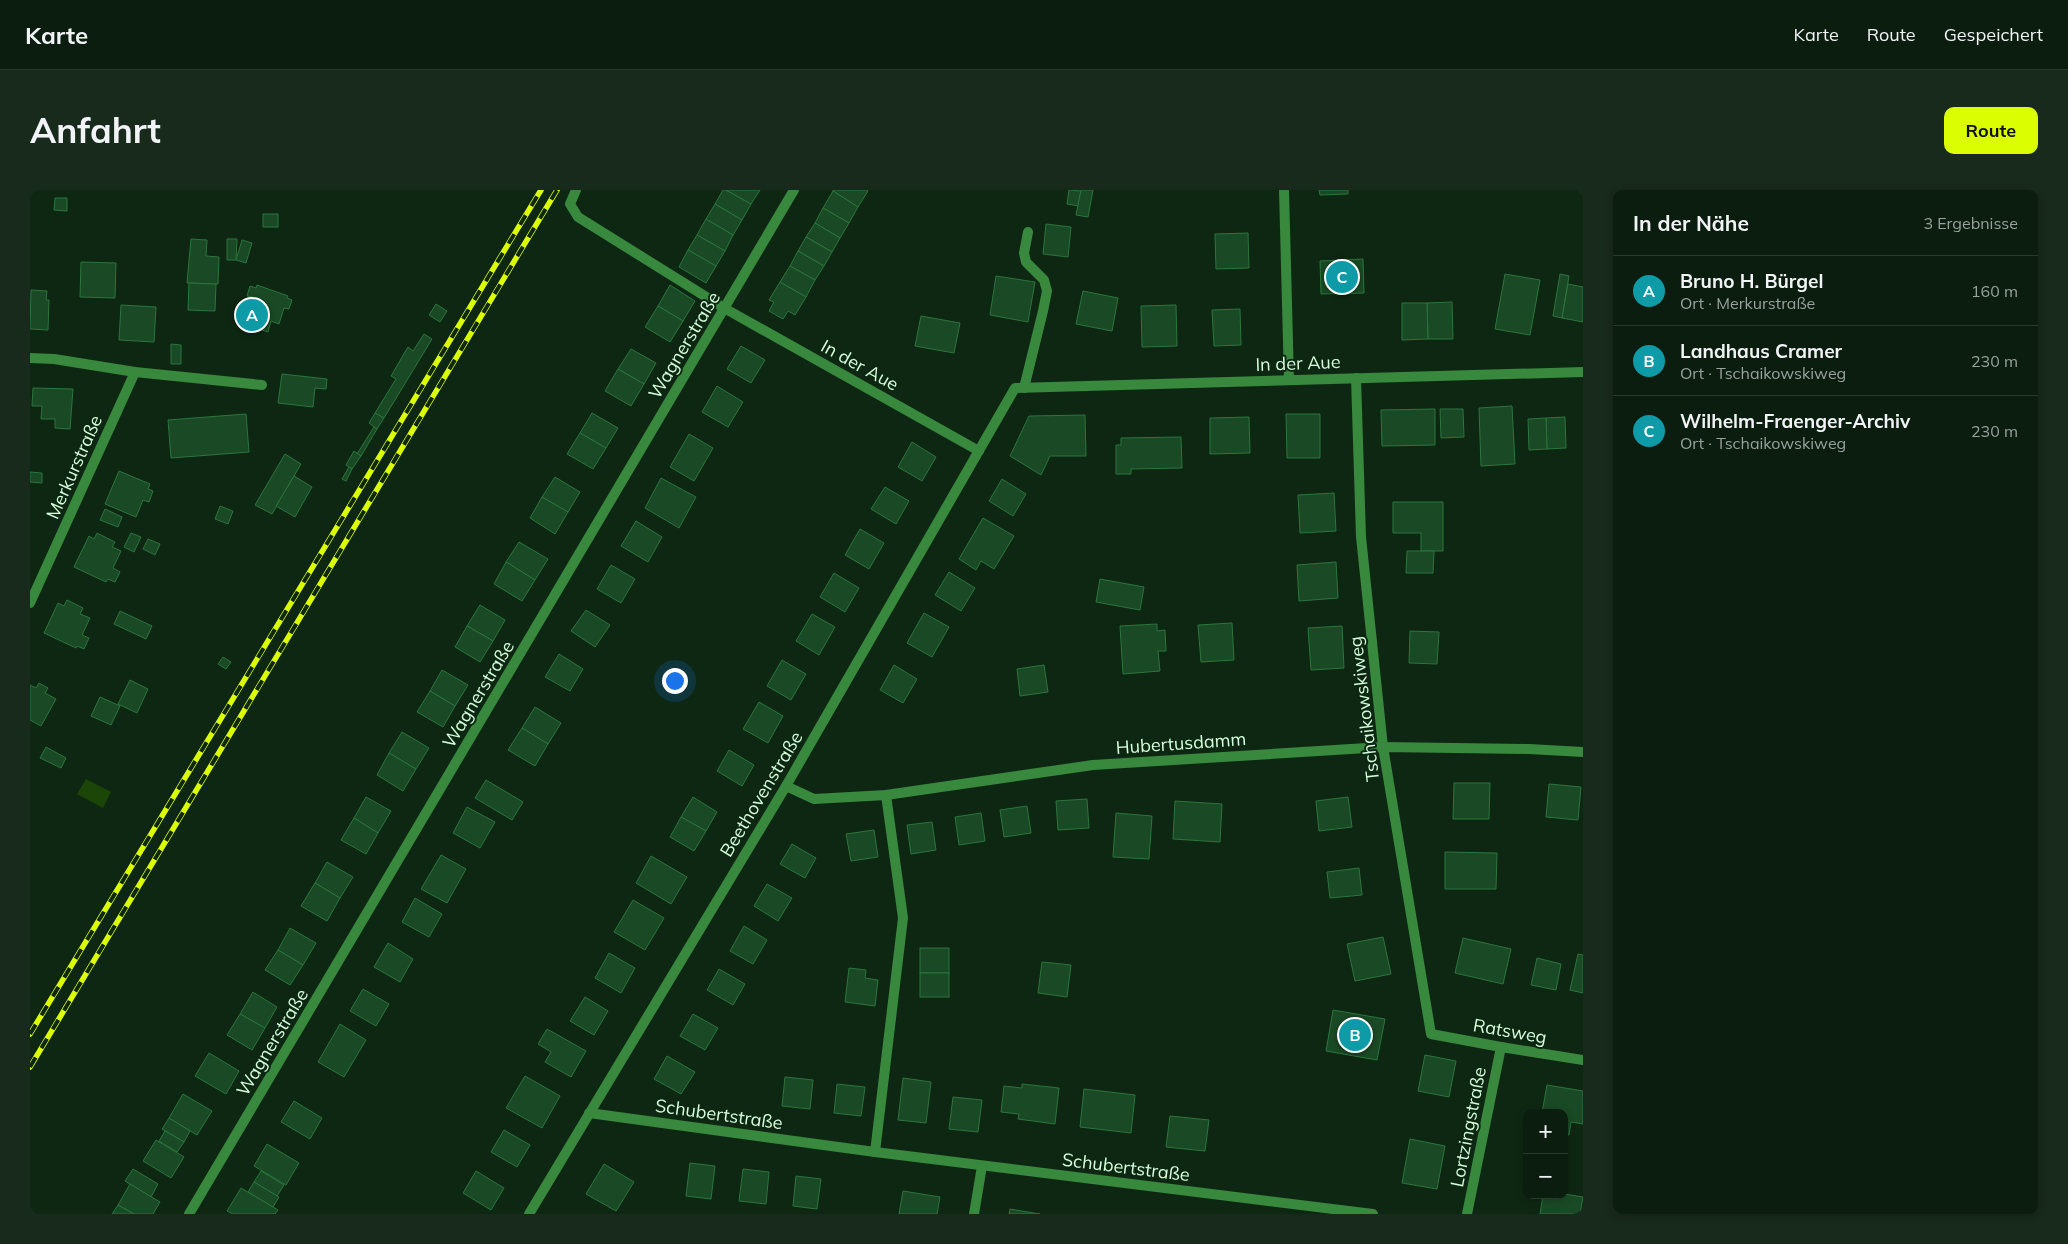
<!DOCTYPE html>
<html lang="de">
<head>
<meta charset="utf-8">
<style>
	body { margin:0; font-family:Mulish,sans-serif; background:#182a1c; color:#f1f3f6 }
	.controls { position:absolute; right:15px; bottom:15px; display:grid; overflow:hidden; border-radius:10px; box-shadow:0 2px 8px #0003 }
	.controls button { width:45px; height:45px; display:grid; place-items:center; padding:0; border:0; border-bottom:1px solid #2a3b2e; background:#0a1d0e; color:#f1f3f6; font:25px sans-serif }
	.you { position:absolute; left:644px; top:490px; width:18px; height:18px; margin:-12px; border:4px solid #fff; border-radius:50%; background:#1a73e8; box-shadow:0 0 0 8px #1a73e833 }
	.badge { display:grid; place-items:center; width:32px; height:32px; border-radius:50%; background:#dcff00; color:#fff; font-size:16px; font-weight:700 }
	.pin { position:absolute; translate:-50% -50%; border:2px solid #fff; box-shadow:0 1px 5px #0006 }
	.list { margin:0; padding:0; list-style:none }
	h2 { display:flex; justify-content:space-between; align-items:center; height:65px; margin:0; padding:0 20px; font-size:21px }
	h2 small { font-size:16px; font-weight:400; color:#99a29e }
	.list li { display:grid; grid-template-columns:32px 1fr auto; gap:15px; align-items:center; box-sizing:border-box; height:70px; padding:0 20px; border-top:1px solid #2a3b2e }
	.list b { display:block; font-size:19px; white-space:nowrap }
	.list p { margin:0; font-size:16px; white-space:nowrap; color:#99a29e }
	.list em { font-size:16px; font-style:normal; color:#99a29e }
	.map { position:relative; flex:none; width:1553px; height:1024px; overflow:hidden; border-radius:10px }
	header { display:flex; align-items:center; gap:30px; box-sizing:border-box; height:70px; padding:0 25px; background:#0a1d0e; border-bottom:1px solid #2a3b2e }
	header strong { font-size:24px }
	nav { display:flex; gap:28px; margin-inline-start:auto; font-size:18px }
	.intro { display:flex; align-items:center; justify-content:space-between; box-sizing:border-box; height:120px; padding:0 30px }
	h1 { margin:0; font-size:35px }
	.button { padding:12px 22px; border-radius:10px; background:#dcff00; color:#111; font-size:18px; font-weight:700 }
	main { display:flex; gap:30px; padding:0 30px }
	aside { flex:1; background:#0a1d0e; border-radius:10px; box-shadow:0 2px 8px #0003 }
	.map>svg:first-child { display:block }
</style>
</head>
<body>
<header>
<strong>Karte</strong>
<nav><a>Karte</a><a>Route</a><a>Gespeichert</a></nav>
</header>
<div class="intro"><h1>Anfahrt</h1><a class="button">Route</a></div>
<main>
<div class="map">
<svg width="1553" height="1024" viewBox="0 0 1553 1024">
	<rect width="100%" height="100%" fill="#0e2713"/>
	<!-- water -->
	<path fill="#1c4608" d="M56,589L81,602L73,618L47,604Z"/>
	<!-- building -->
	<g fill="#1a4925" stroke="#2b763c">
		<path d="M693,0H696L721,14L712,30L685,14Z"/>
		<path d="M696,0H730L721,14Z"/>
		<path d="M803,0H836L838,1L828,17L803,1Z"/>
		<path d="M1039,0L1051,1L1048,16L1037,14Z"/>
		<path d="M1051,0H1063L1058,27L1046,25Z"/>
		<path d="M1289,0H1318V4L1290,5Z"/>
		<path d="M803,1L828,17L819,33L793,18Z"/>
		<path d="M25,8H37V21L24,20Z"/>
		<path d="M685,14L712,30L703,45L676,29Z"/>
		<path d="M793,18L819,33L810,48L785,33Z"/>
		<rect x="233" y="24" width="15" height="13"/>
		<path d="M676,29L703,45L695,61L667,45Z"/>
		<path d="M785,33L810,48L802,62L776,47Z"/>
		<path d="M1016,34L1041,37L1038,67L1013,64Z"/>
		<path d="M1218,43L1219,78L1186,79L1185,44Z"/>
		<path d="M667,45L695,61L686,76L658,60Z"/>
		<path d="M776,47L802,62L794,76L768,61Z"/>
		<path d="M161,49L177,50L176,66L189,67L188,94L157,93Z"/>
		<path d="M197,49H207L206,70H197Z"/>
		<path d="M212,50L222,53L216,73L206,70Z"/>
		<path d="M658,60L686,76L676,93L649,77Z"/>
		<path d="M768,61L794,76L785,90L760,76Z"/>
		<path d="M1333,69L1334,103L1291,104L1290,71Z"/>
		<path d="M51,72L86,73L85,108L50,107Z"/>
		<path d="M760,76L785,90L776,107L750,92Z"/>
		<path d="M1475,84L1510,90L1500,145L1465,139Z"/>
		<path d="M1530,84L1539,86L1532,128L1523,126Z"/>
		<path d="M966,86L1005,92L998,132L960,125Z"/>
		<path d="M750,92L776,107L765,125L758,121L753,129L739,121L744,112L739,110Z"/>
		<path d="M159,93L186,94L185,121L158,120Z"/>
		<path d="M1538,94L1553,97V132L1532,128Z"/>
		<path d="M227,95L258,106L257,108L262,110L259,119L254,118L249,134L241,131L238,142L223,137L226,126L218,124L223,107L217,106L220,96L226,98Z"/>
		<path d="M640,95L665,111L653,131L628,116Z"/>
		<path d="M1,100L17,101L16,110H19L18,140L0,139Z"/>
		<path d="M1053,101L1088,108L1082,141L1046,134Z"/>
		<path d="M1422,112L1423,149H1398L1397,113Z"/>
		<path d="M1372,113H1397L1398,149L1372,150Z"/>
		<path d="M406,114L417,121L410,132L399,125Z"/>
		<path d="M91,115L126,117L124,152L89,150Z"/>
		<path d="M1146,115L1147,156L1112,157L1111,116Z"/>
		<path d="M628,116L653,131L640,152L615,137Z"/>
		<path d="M1210,119L1211,155L1184,156L1182,120Z"/>
		<path d="M891,126L930,133L924,163L885,156Z"/>
		<path d="M394,144L402,149L354,228L345,223L366,189L361,186L378,157L383,161Z"/>
		<path d="M141,154L151,155V174H141Z"/>
		<path d="M711,156L735,170L721,193L697,179Z"/>
		<path d="M601,159L626,173L614,194L588,179Z"/>
		<path d="M588,179L614,194L601,216L575,201Z"/>
		<path d="M252,184L297,189L296,199L285,198L283,217L248,213Z"/>
		<path d="M687,196L713,212L698,237L672,222Z"/>
		<path d="M3,198L43,199L40,239L25,238V229H11L12,216H2Z"/>
		<path d="M1482,216L1485,274L1451,276L1449,218Z"/>
		<path d="M1405,219V255L1352,256L1351,220Z"/>
		<path d="M1410,219H1433L1434,247L1411,248Z"/>
		<path d="M345,223L354,228L347,239L339,233Z"/>
		<path d="M562,223L588,238L576,258L550,243Z"/>
		<path d="M216,224L219,262L141,268L138,230Z"/>
		<path d="M1256,224H1290V268H1257Z"/>
		<path d="M1055,225L1056,266H1020L1011,285L980,266L999,226Z"/>
		<path d="M1219,227L1220,263L1180,264V228Z"/>
		<path d="M1535,227L1536,258L1517,259L1516,228Z"/>
		<path d="M1516,228L1517,259L1499,260L1498,229Z"/>
		<path d="M344,237L347,239L331,266L327,264Z"/>
		<path d="M550,243L576,258L563,279L537,264Z"/>
		<path d="M659,244L683,258L664,291L640,277Z"/>
		<path d="M1151,247L1152,278L1101,279V284H1086V255H1091V248Z"/>
		<path d="M882,252L906,267L892,291L868,277Z"/>
		<path d="M324,261L331,266L322,279L316,275Z"/>
		<path d="M255,264L271,274L242,324L225,315Z"/>
		<path d="M319,277L322,279L316,291L312,289Z"/>
		<path d="M89,281L120,294L118,299L123,301L119,312L113,310L106,327L75,314Z"/>
		<path d="M0,282L12,283V293L0,292Z"/>
		<path d="M264,286L282,297L265,327L246,316Z"/>
		<path d="M525,287L550,302L538,322L512,307Z"/>
		<path d="M631,288L666,307L649,338L615,318Z"/>
		<path d="M972,289L996,304L983,326L959,311Z"/>
		<path d="M855,297L879,311L866,334L841,319Z"/>
		<path d="M1304,303L1306,341L1270,343L1268,305Z"/>
		<path d="M512,307L538,322L525,344L500,328Z"/>
		<path d="M1363,312H1413V361H1391V343H1363Z"/>
		<path d="M190,316L203,321L198,334L185,329Z"/>
		<path d="M75,319L92,327L88,337L70,330Z"/>
		<path d="M953,328L984,346L964,379L951,371L946,380L929,369Z"/>
		<path d="M606,331L632,347L618,372L591,356Z"/>
		<path d="M830,339L854,353L839,379L815,365Z"/>
		<path d="M67,343L85,352L82,357L91,361L83,378L90,382L85,392L78,389L76,392L44,377L59,346L64,349Z"/>
		<path d="M101,343L111,347L104,362L94,357Z"/>
		<path d="M118,349L130,354L125,365L113,359Z"/>
		<path d="M489,352L518,369L505,390L476,372Z"/>
		<path d="M1377,361H1404L1403,383H1376Z"/>
		<path d="M476,372L505,390L492,411L464,394Z"/>
		<path d="M1306,372L1308,408L1269,411L1267,375Z"/>
		<path d="M581,375L605,389L591,413L567,399Z"/>
		<path d="M919,382L945,398L931,421L905,405Z"/>
		<path d="M804,383L829,398L815,422L790,407Z"/>
		<path d="M1070,389L1114,397L1110,420L1066,412Z"/>
		<path d="M37,410L53,418L50,424L60,428L52,445L59,448L54,459L47,456L46,458L14,443L28,413L34,416Z"/>
		<path d="M450,415L475,430L463,451L437,436Z"/>
		<path d="M556,420L580,435L565,457L541,441Z"/>
		<path d="M90,421L122,436L116,449L84,434Z"/>
		<path d="M894,423L919,437L902,467L877,453Z"/>
		<path d="M782,424L805,437L789,465L766,451Z"/>
		<path d="M1202,433L1204,470L1171,472L1168,435Z"/>
		<path d="M1127,434V441L1135,440L1136,461H1128L1130,481L1093,484L1090,436Z"/>
		<path d="M437,436L463,451L450,472L425,457Z"/>
		<path d="M1312,436L1314,478L1281,480L1278,438Z"/>
		<path d="M1380,441L1409,442L1407,474L1379,473Z"/>
		<path d="M529,464L553,479L540,501L515,487Z"/>
		<path d="M193,467L201,472L196,479L188,474Z"/>
		<path d="M752,470L776,484L761,510L737,496Z"/>
		<path d="M864,475L887,489L873,513L850,500Z"/>
		<path d="M1014,475L1018,502L990,506L987,479Z"/>
		<path d="M412,480L438,495L425,516L400,501Z"/>
		<path d="M100,490L118,499L107,523L88,514Z"/>
		<path d="M9,493L18,498L15,503L26,509L11,536L0,530V495L6,498Z"/>
		<path d="M400,501L425,516L413,537L387,522Z"/>
		<path d="M70,507L90,516L81,535L61,526Z"/>
		<path d="M729,512L753,526L738,553L713,539Z"/>
		<path d="M505,517L531,533L518,554L492,538Z"/>
		<path d="M492,538L518,554L505,576L478,560Z"/>
		<path d="M372,542L399,558L386,579L359,563Z"/>
		<path d="M16,557L36,568L31,578L10,568Z"/>
		<path d="M699,560L724,575L712,596L687,581Z"/>
		<path d="M359,563L386,579L373,601L347,585Z"/>
		<path d="M456,590L493,612L482,630L445,608Z"/>
		<path d="M1424,593H1460L1459,629H1423Z"/>
		<path d="M1519,594L1551,597L1548,630L1516,627Z"/>
		<path d="M336,607L361,621L348,643L324,628Z"/>
		<path d="M663,607L687,622L676,641L651,627Z"/>
		<path d="M1318,607L1322,637L1289,641L1286,611Z"/>
		<path d="M1057,609L1059,638L1028,640L1026,611Z"/>
		<path d="M1145,611L1192,614L1190,652L1143,649Z"/>
		<path d="M997,616L1001,643L974,647L970,620Z"/>
		<path d="M437,617L465,632L450,658L423,643Z"/>
		<path d="M951,623L955,651L929,655L925,627Z"/>
		<path d="M1086,623L1122,626L1119,669L1083,667Z"/>
		<path d="M651,627L676,641L664,661L640,647Z"/>
		<path d="M324,628L348,643L336,664L311,650Z"/>
		<path d="M902,632L906,660L881,664L877,635Z"/>
		<path d="M844,640L848,667L821,671L816,644Z"/>
		<path d="M762,654L786,668L775,688L750,674Z"/>
		<path d="M1415,662L1467,663L1466,699H1415Z"/>
		<path d="M411,665L436,679L417,713L391,699Z"/>
		<path d="M621,666L657,687L641,714L606,693Z"/>
		<path d="M297,672L323,687L310,708L285,693Z"/>
		<path d="M1329,678L1332,705L1300,708L1297,682Z"/>
		<path d="M285,693L310,708L297,731L271,716Z"/>
		<path d="M737,694L762,708L748,731L724,716Z"/>
		<path d="M385,708L412,724L399,747L372,732Z"/>
		<path d="M603,710L634,728L615,760L584,742Z"/>
		<path d="M714,736L737,750L723,774L700,761Z"/>
		<path d="M260,738L286,753L273,775L248,760Z"/>
		<path d="M1353,747L1361,784L1325,791L1317,754Z"/>
		<path d="M1433,748L1481,759L1473,794L1425,783Z"/>
		<path d="M358,753L383,769L370,792L344,777Z"/>
		<rect x="890" y="758" width="29" height="25"/>
		<path d="M248,760L273,775L260,795L235,780Z"/>
		<path d="M579,763L605,778L591,803L565,788Z"/>
		<path d="M1548,764L1553,765V803L1540,800Z"/>
		<path d="M1507,768L1531,774L1526,800L1501,795Z"/>
		<path d="M1012,772L1041,775L1037,807L1008,803Z"/>
		<path d="M819,778L836,780L835,788L848,790L845,816L815,812Z"/>
		<path d="M689,779L715,794L703,815L677,800Z"/>
		<rect x="890" y="783" width="29" height="24"/>
		<path d="M333,799L359,814L346,836L320,821Z"/>
		<path d="M223,802L247,817L235,838L210,824Z"/>
		<path d="M555,807L578,821L564,845L540,831Z"/>
		<path d="M1303,820L1355,829L1347,870L1296,861Z"/>
		<path d="M210,824L235,838L222,860L197,845Z"/>
		<path d="M663,824L688,838L675,860L650,846Z"/>
		<path d="M310,834L336,850L314,887L288,872Z"/>
		<path d="M517,839L556,861L541,887L515,872L521,862L508,854Z"/>
		<path d="M179,863L209,881L196,904L165,886Z"/>
		<path d="M1395,865L1426,871L1419,907L1388,901Z"/>
		<path d="M637,866L665,882L651,904L624,889Z"/>
		<path d="M495,886L530,906L512,938L476,918Z"/>
		<path d="M755,887L783,890L780,919L752,916Z"/>
		<path d="M873,888L901,892L896,933L868,930Z"/>
		<path d="M807,894L835,897L831,926L804,923Z"/>
		<path d="M992,894L1029,898L1025,934L988,929L989,924L971,922L974,896L992,898Z"/>
		<path d="M1517,895L1553,901V934L1541,932L1539,945L1534,944V923H1512Z"/>
		<path d="M1054,899L1105,905L1101,943L1050,937Z"/>
		<path d="M153,904L182,921L167,945L139,928Z"/>
		<path d="M923,907L952,910L948,942L919,939Z"/>
		<path d="M264,911L292,928L280,949L251,932Z"/>
		<path d="M1140,926L1179,930L1175,961L1136,957Z"/>
		<path d="M139,928L160,941L154,952L132,939Z"/>
		<path d="M474,940L500,955L487,977L461,962Z"/>
		<path d="M135,941L154,952L147,962L129,951Z"/>
		<path d="M1380,949L1415,956L1407,999L1372,993Z"/>
		<path d="M126,950L154,967L141,988L113,971Z"/>
		<path d="M237,954L269,973L256,995L224,976Z"/>
		<path d="M660,973L685,976L681,1009L656,1006Z"/>
		<path d="M574,974L604,992L586,1021L556,1004Z"/>
		<path d="M103,979L128,994L121,1007L95,991Z"/>
		<path d="M713,979L739,982L736,1014L709,1011Z"/>
		<path d="M231,981L254,995L247,1006L224,992Z"/>
		<path d="M446,981L474,998L461,1020L433,1003Z"/>
		<path d="M766,986L791,989L787,1019L763,1016Z"/>
		<path d="M224,992L249,1007L243,1017L218,1002Z"/>
		<path d="M100,994L130,1012L123,1024H104L88,1015Z"/>
		<path d="M211,998L248,1020L245,1024H203L197,1021Z"/>
		<path d="M873,1001L910,1007L907,1024H869Z"/>
		<path d="M1534,1004L1553,1007L1550,1024H1510L1513,1005H1534Z"/>
		<path d="M88,1015L104,1024H82Z"/>
		<path d="M980,1019L1010,1024H979Z"/>
	</g>
	<g fill="none" stroke-linecap="round" stroke-linejoin="round">
		<!-- service -->
		<g stroke="#38883e" stroke-width="10">
			<path d="M546,0L540,14L548,27L694,118"/>
			<path d="M994,198L1013,121L1017,101L1014,90L996,72L994,63L998,42"/>
		</g>
		<!-- minor -->
		<g stroke="#38883e" stroke-width="10">
			<path d="M1254,0L1259,190"/>
			<path d="M694,118L949,261"/>
			<path d="M0,168L24,169L105,182L0,413"/>
			<path d="M105,182L232,195"/>
			<path d="M1326,188L1331,347L1353,557L1401,844L1471,857L1553,870"/>
			<path d="M756,596L784,609L856,605L1063,575L1353,557L1499,559L1553,562"/>
			<path d="M559,923L845,962L1343,1024"/>
			<path d="M845,962L873,728L856,605"/>
			<path d="M159,1024L764,0"/>
			<path d="M499,1024L756,596L985,198L1553,182"/>
			<path d="M944,1024L952,976"/>
			<path d="M1437,1024L1471,857"/>
		</g>
		<!-- rail casing -->
		<g stroke="#dcff00" stroke-width="5.5">
			<g id="rail">
				<path d="M0,844L511,0"/>
				<path d="M0,877L527,0"/>
			</g>
		</g>
		<!-- rail -->
		<use href="#rail" stroke="#0e2713" stroke-width="4" stroke-dasharray="11" stroke-linecap="butt"/>
	</g>
	<g text-anchor="middle" dominant-baseline="central" stroke-width="4" stroke-linejoin="round" paint-order="stroke">
		<!-- street labels -->
		<g font-size="18" fill="#d4ffdb" stroke="#0e2713">
			<text transform="translate(654 155) rotate(-59)">Wagnerstraße</text>
			<text transform="translate(1268 173) rotate(-2)">In der Aue</text>
			<text transform="translate(830 175) rotate(29)">In der Aue</text>
			<text transform="translate(44 277) rotate(-66)">Merkurstraße</text>
			<text transform="translate(448 504) rotate(-59)">Wagnerstraße</text>
			<text transform="translate(1334 519) rotate(-97)">Tschaikowskiweg</text>
			<text transform="translate(1151 553) rotate(-4)">Hubertusdamm</text>
			<text transform="translate(731 604) rotate(-59)">Beethovenstraße</text>
			<text transform="translate(1480 841) rotate(10)">Ratsweg</text>
			<text transform="translate(242 852) rotate(-59)">Wagnerstraße</text>
			<text transform="translate(689 924) rotate(8)">Schubertstraße</text>
			<text transform="translate(1438 937) rotate(-79)">Lortzingstraße</text>
			<text transform="translate(1096 977) rotate(7)">Schubertstraße</text>
		</g>
	</g>
</svg>
<div class="controls">
<button>+</button>
<button>−</button>
</div>
<div class="you"></div>
<div class="pin badge" style="left:222px;top:125px;background:#0f9aa8">A</div>
<div class="pin badge" style="left:1325px;top:845px;background:#0f9aa8">B</div>
<div class="pin badge" style="left:1312px;top:87px;background:#0f9aa8">C</div>
</div>
<aside>
<h2>In der Nähe<small>3 Ergebnisse</small></h2>
<ul class="list">
<li><span class="badge" style="background:#0f9aa8">A</span><div><b>Bruno H. Bürgel</b><p>Ort · Merkurstraße</p></div><em>160 m</em></li>
<li><span class="badge" style="background:#0f9aa8">B</span><div><b>Landhaus Cramer</b><p>Ort · Tschaikowskiweg</p></div><em>230 m</em></li>
<li><span class="badge" style="background:#0f9aa8">C</span><div><b>Wilhelm-Fraenger-Archiv</b><p>Ort · Tschaikowskiweg</p></div><em>230 m</em></li>
</ul>
</aside>
</main>
</body>
</html>
